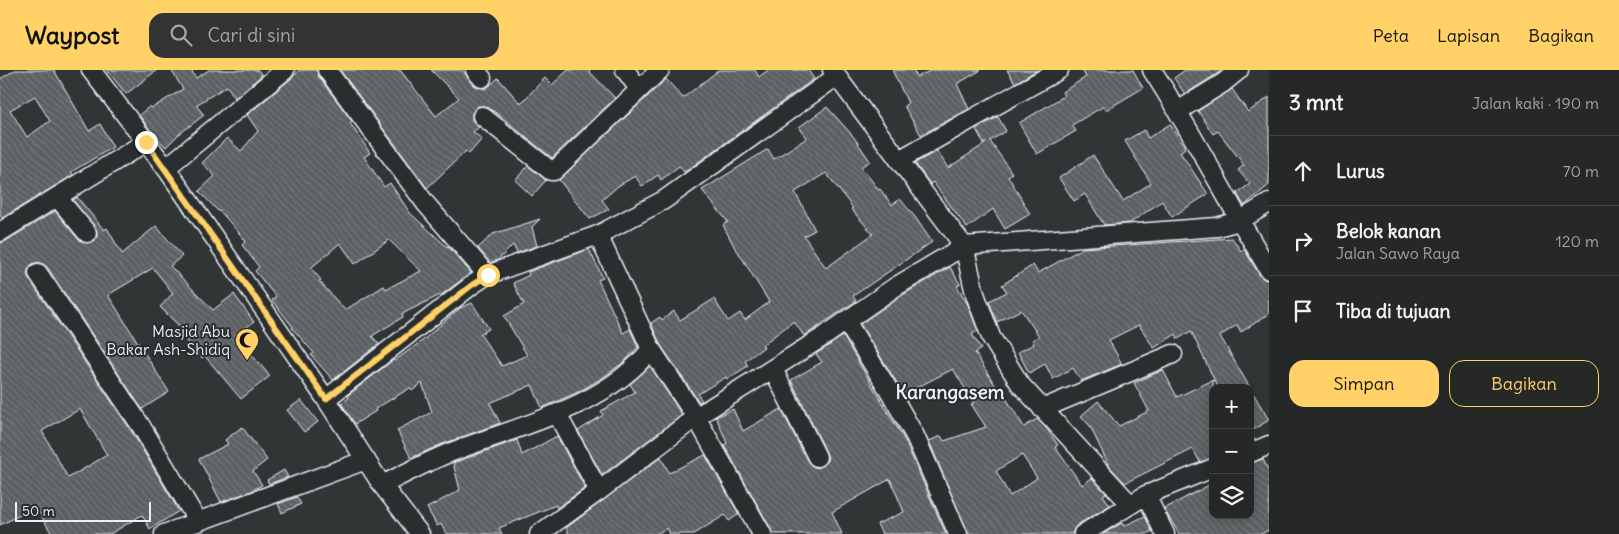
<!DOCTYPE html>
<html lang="id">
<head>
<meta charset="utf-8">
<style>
	body { margin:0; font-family:Delius,sans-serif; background:#323434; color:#f1f3f6 }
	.controls { position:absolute; right:15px; bottom:15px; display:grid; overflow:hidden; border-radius:10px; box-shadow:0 2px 12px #0003 }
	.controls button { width:45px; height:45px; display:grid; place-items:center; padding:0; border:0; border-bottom:1px solid #424445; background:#262828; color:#f1f3f6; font:25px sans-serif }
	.scale { position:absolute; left:15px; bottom:12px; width:136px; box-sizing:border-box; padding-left:5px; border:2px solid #e8f1f8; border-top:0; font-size:14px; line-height:18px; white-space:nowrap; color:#e8f1f8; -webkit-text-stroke:4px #2a2d2e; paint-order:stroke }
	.stop { position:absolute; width:15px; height:15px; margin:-11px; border:4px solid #ffd166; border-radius:50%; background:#fff }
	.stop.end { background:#ffd166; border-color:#fff; box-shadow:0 1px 5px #0008 }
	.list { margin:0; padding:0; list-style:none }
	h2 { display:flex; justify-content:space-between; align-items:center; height:65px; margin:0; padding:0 20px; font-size:21px }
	h2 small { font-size:16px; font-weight:400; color:#a4a6a8 }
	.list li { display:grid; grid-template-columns:32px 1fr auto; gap:15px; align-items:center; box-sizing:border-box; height:70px; padding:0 20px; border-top:1px solid #424445 }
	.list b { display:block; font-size:19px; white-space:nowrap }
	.list p { margin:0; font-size:16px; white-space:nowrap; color:#a4a6a8 }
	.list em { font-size:16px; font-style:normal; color:#a4a6a8 }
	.actions { display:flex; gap:10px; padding:15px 20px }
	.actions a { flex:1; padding:11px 0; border:1px solid #ffd166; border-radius:15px; text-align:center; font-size:18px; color:#ffd166 }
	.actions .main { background:#ffd166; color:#111 }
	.icon { flex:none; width:28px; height:28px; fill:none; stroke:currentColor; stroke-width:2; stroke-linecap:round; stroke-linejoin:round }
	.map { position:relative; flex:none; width:1269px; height:464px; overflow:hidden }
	header { display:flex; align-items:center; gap:30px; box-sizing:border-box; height:70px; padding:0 25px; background:#ffd166; color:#111 }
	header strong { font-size:24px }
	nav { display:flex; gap:28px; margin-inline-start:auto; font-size:18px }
	.search { width:350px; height:45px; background:#323434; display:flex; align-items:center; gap:12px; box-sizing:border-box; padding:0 18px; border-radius:15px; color:#a4a6a8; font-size:19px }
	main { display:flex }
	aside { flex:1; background:#262828 }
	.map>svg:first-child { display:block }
</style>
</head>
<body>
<header>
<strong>Waypost</strong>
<div class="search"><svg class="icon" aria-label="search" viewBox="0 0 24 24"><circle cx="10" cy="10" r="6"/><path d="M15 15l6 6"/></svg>Cari di sini</div>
<nav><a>Peta</a><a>Lapisan</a><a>Bagikan</a></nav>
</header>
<main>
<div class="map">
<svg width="1269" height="464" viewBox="0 0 1269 464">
	<defs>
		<pattern id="building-back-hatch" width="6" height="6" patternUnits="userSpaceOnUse" patternTransform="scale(1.25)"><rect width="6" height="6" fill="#5c6063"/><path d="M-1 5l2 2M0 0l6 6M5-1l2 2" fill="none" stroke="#73777a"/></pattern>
	</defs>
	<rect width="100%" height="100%" fill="#323536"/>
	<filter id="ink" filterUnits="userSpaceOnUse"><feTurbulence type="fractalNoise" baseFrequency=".02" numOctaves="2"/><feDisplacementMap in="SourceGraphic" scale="10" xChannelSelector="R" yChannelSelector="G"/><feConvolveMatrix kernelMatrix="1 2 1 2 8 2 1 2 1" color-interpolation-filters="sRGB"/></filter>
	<g filter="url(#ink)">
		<!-- building -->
		<g fill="url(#building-back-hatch)" stroke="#e8f1f8" fill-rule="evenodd">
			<path d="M15,0H54L89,61L100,54L113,77L71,102L73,105L2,148L0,146V9ZM35,26L50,51L27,67L10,40Z"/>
			<path d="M107,0H157L126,24Z"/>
			<path d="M171,0H191L196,8L209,0H258L262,5L235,28L227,16L196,35L204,45L178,65L166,77L154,65L139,45L150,36L152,38L183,19Z"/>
			<path d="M299,0H317L318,6L352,51L350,53L370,83L364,87L384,117L390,113L410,143L447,177L448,176L471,203L444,223L402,244L403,247L372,266L379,274L333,310L311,285L314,283L292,258L293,257L272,230L276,227L255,201L259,197L242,175L246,171L220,141L219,142L199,121L215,106L202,93L227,68L241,81L258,61L247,45L292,8ZM389,170L421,201L386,219L384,216L345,240L319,211L321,210L311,198L340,173L355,194Z"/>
			<path d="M340,0H400L436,46L459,28L431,0H462L474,15L486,19L498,8L519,32H522L545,8L552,15L568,0H588L615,28L552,88L495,42L484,36H478L472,44V50L479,57L473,62L482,69L469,84L466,81L427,118Z"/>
			<path d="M719,0H755L759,7L768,0H808L814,9L686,101L684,102L679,96L661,110L658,105L642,116L635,106L618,116L602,130L609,139L590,149L559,110L666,9L683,28Z"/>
			<path d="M892,0H913L917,7L932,0H981L957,14L969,39L921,65L904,36L908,33Z"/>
			<path d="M1007,0H1037L1015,13Z"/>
			<path d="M1082,0H1133L1143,18L1106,40L1104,36L1072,55L1076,61L1037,84L1019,53L1064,26L1062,22L1086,7Z"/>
			<path d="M1185,0H1219L1220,2L1185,24L1174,8Z"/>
			<path d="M1232,19L1248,42L1269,27V115L1244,136L1237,123L1250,114L1238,100L1244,95L1218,61L1213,64L1198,41Z"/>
			<path d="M827,37L853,66L870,91L861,97L879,120L880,119L892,135L900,129L915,147L932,172L853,226L856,231L804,266L794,251L762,275L764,277L745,291L748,296L727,309L726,307L698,324L702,331L699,332L660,274L651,253L660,247L662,250L674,241L680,250L714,229L728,251L740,243L745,250L769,232L737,180H736L723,155L728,152L702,120L768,79L774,89L807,68L799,57ZM826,103L853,138L851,139L873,164L826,198L804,166L815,160L795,122Z"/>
			<path d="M998,47L1006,61L990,71L1012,103L1008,106L1030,144L1005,159L993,139L967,158L933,112L930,114L915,93L937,81L948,98L986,73L984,74L976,59Z"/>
			<path d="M1170,54L1185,78L1180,82L1208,124L1172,147L1162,131L1130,153L1104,155L1085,124L1074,131L1059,108L1093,85L1123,131L1151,113L1125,71L1144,60L1148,68Z"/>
			<path d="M528,96L546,110L532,126L515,110Z"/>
			<path d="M77,127L104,160L107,158L122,184L156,156L182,186L170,196L213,240L234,224L254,252L235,265L270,306L241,329L204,285L202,288L186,271L190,267L160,237L173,223L153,198L108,225L169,322L142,339L47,197L43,194L38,192L32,194L29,198L27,203L29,209L132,362L179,441L150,459L142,445L110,464H52L36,437L0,455V173L6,171L55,141L79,170L88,173L93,171L97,167V161L73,130ZM80,339L107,385L68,408L42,361Z"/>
			<path d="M540,149L532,157L537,176L517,183L513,175L498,190L490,193L478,178L493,164Z"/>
			<path d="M1232,168L1241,181L1244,179L1260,206L1264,209L1269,211V244L1241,262L1237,255L1220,266L1250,318H1218L1191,261L1178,269L1176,264L1154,278L1139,255L1109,270L1122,294L1081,311L1073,298L1053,309L1045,294L1029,303L1018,282L1034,274L1032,270L1039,266L1021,240L997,252L989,231L1007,222L1002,215L1033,195L1038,203L1083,178Z"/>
			<path d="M589,179L603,208L598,210L623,263L630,259L638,277L624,292L602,308L578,322L542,338L532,315L490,333L500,353L440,375L411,388L397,360L432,342L422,313L412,321L410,318L375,339L376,341L355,354L341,333L349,328L347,326L393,290L394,291L422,271L460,238L472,233L489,259L480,264L502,296L527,285L504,246L524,234L513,213L529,205L528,202Z"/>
			<path d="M950,197L960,214L957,216L968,235L978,261L972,264L981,279L975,283L997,318L999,317L1024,357L1037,349L1046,358L1058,375L1055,377L1082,415L1092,408L1106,423L1103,425L1110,435L1077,455L1074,459L1072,464H968L929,371L941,366L944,371L986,357L971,334L974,333L953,299L904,324L860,254L901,226ZM1022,385L1037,408L1010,426L996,401Z"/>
			<path d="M843,266L905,371L946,464H882L877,454L904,442L890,409L832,442L842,464H773L771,459L724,375L727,373L716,347L733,339L743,361L781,339L808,392L812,396L817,398L826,393L828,388L826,382L791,310L822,292L816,284Z"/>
			<path d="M650,296L682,345L602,405L578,361L603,345L601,341L635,322L630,314Z"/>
			<path d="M1163,300L1177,327L1213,310V388L1200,392L1193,379L1125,413L1109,396L1090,356L1081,346L1098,331L1119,356L1149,341L1134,313Z"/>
			<path d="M1250,318L1269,350L1250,362L1254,370L1250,371Z"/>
			<path d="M301,330L318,352L304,362L287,340Z"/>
			<path d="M242,357L267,390L253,401L262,415L251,421L221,432L199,389L228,374L225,370Z"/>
			<path d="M557,366L585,418L557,438L556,435L499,458L502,464H446L441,454L437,456L427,438L460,420L453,393L517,370L522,385Z"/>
			<path d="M705,385L739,444L729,451L725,445L694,464H670L667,458L656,464H569L566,458L661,387L669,403Z"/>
			<path d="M1263,389L1269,402V460L1261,464H1179L1164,439L1211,414L1210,411L1213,410V445H1250V393Z"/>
			<path d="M284,400L288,407L269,414L267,410Z"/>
			<path d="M297,427L301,434L282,443L278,434Z"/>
			<path d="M1145,446L1152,461L1146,464H1103L1122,453L1124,456Z"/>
		</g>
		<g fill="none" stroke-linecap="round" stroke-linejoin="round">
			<!-- minor casing -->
			<g stroke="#e8f1f8" stroke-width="21">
				<g id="minor">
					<path d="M91,0L166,98L326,329L382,415L420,464"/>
					<path d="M327,0L426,134L487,205"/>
					<path d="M475,0L482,8"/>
					<path d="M625,0L639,19"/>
					<path d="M832,0L899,90L964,176L975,224L991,267L1020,314L1130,434"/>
					<path d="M1152,0C1194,65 1229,134 1269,200"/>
					<path d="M1178,41L1223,13L1239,0"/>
					<path d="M482,46L551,101H554L660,0"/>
					<path d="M899,90L1059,0"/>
					<path d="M166,98L285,0"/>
					<path d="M57,127L87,163"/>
					<path d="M0,162L146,72"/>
					<path d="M598,165L651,279L696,347L762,464"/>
					<path d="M38,203L141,356L198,452"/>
					<path d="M846,251L890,322L915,366L958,464"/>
					<path d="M773,299L817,387"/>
					<path d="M326,329L472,215L487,205L598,165L664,130L837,6"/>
					<path d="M1042,339L1173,284"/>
					<path d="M557,344L599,421"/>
					<path d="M1250,383L1269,375"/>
					<path d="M382,415C402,405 423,394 444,385C512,357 603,340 651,279"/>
					<path d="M1146,425L1165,464"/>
					<path d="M164,464L366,390"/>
					<path d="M539,464L599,421L696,347L826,265L895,217L964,176L1217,157L1239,151L1269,133"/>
					<path d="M1083,464L1146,425L1213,398"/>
				</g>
			</g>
			<!-- minor -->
			<use href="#minor" stroke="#2a2d2e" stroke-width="18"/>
		</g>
	</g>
	<g fill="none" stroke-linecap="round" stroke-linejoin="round" filter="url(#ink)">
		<!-- route -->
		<path stroke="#ffd166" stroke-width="6" d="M146,72L326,329L472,215L488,205"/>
	</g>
	<!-- icons -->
	<defs>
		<g id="mosque-pin" transform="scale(1.25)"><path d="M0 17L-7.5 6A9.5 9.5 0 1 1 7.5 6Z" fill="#ffd166" stroke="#2a2d2e"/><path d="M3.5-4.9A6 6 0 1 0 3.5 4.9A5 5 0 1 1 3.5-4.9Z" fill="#111"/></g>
	</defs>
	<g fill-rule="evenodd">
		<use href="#mosque-pin" x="247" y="270"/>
	</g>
	<g text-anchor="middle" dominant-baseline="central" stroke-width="4" stroke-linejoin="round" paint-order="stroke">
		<!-- poi labels -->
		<g font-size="16" fill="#e8f1f8" stroke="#2a2d2e" text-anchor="end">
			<text x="230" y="261">Masjid Abu<tspan x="230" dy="18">Bakar Ash-Shidiq</tspan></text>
		</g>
		<!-- quarter labels -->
		<g font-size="19" font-weight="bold" fill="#e8f1f8" stroke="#2a2d2e">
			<text x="950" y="322">Karangasem</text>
		</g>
	</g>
</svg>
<div class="controls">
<button>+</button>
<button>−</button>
<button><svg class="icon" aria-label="layers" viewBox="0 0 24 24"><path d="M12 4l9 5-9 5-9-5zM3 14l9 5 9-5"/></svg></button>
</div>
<div class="scale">50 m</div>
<div class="stop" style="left:488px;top:205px"></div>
<div class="stop end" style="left:146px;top:72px"></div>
</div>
<aside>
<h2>3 mnt<small>Jalan kaki · 190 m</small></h2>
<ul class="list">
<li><svg class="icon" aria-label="ahead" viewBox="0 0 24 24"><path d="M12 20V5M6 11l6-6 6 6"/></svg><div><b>Lurus</b></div><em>70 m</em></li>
<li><svg class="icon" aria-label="right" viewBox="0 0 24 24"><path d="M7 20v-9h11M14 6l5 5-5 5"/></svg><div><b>Belok kanan</b><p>Jalan Sawo Raya</p></div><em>120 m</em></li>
<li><svg class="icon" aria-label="arrive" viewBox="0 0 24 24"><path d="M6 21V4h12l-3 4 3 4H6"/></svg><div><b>Tiba di tujuan</b></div></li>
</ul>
<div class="actions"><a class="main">Simpan</a><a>Bagikan</a></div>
</aside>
</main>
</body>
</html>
